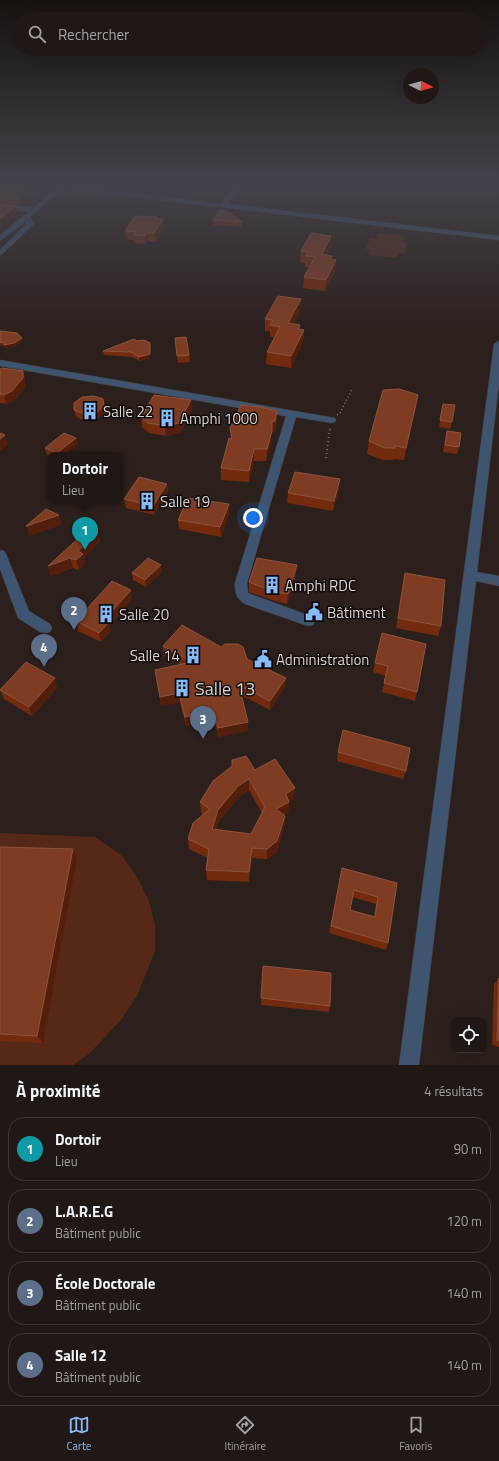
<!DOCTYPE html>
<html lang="fr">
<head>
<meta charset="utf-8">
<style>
	body { margin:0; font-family:"Titillium Web",sans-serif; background:#2d2522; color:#f1f3f6 }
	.controls { position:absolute; right:12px; bottom:12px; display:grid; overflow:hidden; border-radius:8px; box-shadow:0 4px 16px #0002 }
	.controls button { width:36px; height:36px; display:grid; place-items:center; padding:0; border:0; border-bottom:1px solid #3d3734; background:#201815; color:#f1f3f6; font:20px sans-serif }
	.compass { position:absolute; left:403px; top:68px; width:36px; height:36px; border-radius:50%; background:#201815; box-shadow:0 4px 16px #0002; rotate:96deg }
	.you { position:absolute; left:253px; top:518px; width:14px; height:14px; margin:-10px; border:3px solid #fff; border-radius:50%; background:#1a73e8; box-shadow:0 0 0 6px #1a73e833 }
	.badge { display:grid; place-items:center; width:26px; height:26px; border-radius:50%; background:#86bbfb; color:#fff; font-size:13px; font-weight:700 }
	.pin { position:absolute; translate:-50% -33px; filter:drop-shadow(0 1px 2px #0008) }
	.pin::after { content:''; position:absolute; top:21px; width:14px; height:12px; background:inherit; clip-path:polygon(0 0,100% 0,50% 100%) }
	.popup { position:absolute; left:47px; top:452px; width:76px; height:52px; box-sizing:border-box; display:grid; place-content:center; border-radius:8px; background:#201815; filter:drop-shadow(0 1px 3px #0005); font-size:13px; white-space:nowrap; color:#a2a0a0 }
	.popup b { font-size:15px; color:#f1f3f6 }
	.popup::after { content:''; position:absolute; left:50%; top:100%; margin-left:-8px; border:8px solid transparent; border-top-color:#201815 }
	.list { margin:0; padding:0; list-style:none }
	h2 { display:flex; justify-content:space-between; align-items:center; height:52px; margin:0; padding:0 16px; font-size:17px }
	h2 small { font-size:13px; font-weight:400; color:#a2a0a0 }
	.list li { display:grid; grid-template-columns:26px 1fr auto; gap:12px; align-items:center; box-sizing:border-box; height:64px; margin:0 8px 8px; padding:0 8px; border:1px solid #3d3734; border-radius:16px }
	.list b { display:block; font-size:15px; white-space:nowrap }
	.list p { margin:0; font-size:13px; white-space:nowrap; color:#a2a0a0 }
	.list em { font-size:13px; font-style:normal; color:#a2a0a0 }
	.icon { flex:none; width:22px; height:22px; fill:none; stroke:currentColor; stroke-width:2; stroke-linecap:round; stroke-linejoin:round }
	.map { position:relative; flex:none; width:499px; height:1065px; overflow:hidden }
	.search { position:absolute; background:#201815; box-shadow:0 4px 16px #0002; left:12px; right:12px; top:12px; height:44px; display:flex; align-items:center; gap:10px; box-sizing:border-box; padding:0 14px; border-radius:22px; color:#a2a0a0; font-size:15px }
	.sheet { height:340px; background:#201815 }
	nav { display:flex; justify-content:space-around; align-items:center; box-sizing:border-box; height:56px; border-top:1px solid #3d3734; background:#201815; font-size:11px; color:#a2a0a0 }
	nav a { display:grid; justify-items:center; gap:2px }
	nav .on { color:#86bbfb }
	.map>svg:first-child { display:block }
</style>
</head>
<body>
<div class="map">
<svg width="499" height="1065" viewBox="0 0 499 1065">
	<rect width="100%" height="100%" fill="#2b201c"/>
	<!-- green -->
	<g fill="#562818">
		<path d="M132,184L162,185L157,191L129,188Z"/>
		<path d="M378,233L405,236L403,243H407L404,253H398L396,258L368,255L370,250L366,249L370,238L376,239Z"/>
		<path d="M0,833L95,837L121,855L137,877L149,901L155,925V951L137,996L121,1020L89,1054L73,1065H0Z"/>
	</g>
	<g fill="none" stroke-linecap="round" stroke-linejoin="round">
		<!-- minor casing -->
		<g stroke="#473c39" stroke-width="1">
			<g id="minor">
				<path d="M61,184L221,204L235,184H242L228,204L499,236V240L63,189L30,217L34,224L0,256V250L26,224L25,222L0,241V235L28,212L0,208V204L33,208Z"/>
				<path d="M499,341V383L477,572L499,576V586L476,581L419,1065H399L494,344Z"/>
				<path d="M0,360L335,418L336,420L335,422L331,423L296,417L247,583L248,593L313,617L315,621L313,625L308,626L245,604C236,598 235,594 235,583L286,416L0,366Z"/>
				<path d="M0,550L4,551L6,554L29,611L50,624L52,628L50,632L45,633L40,632L18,618L0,569Z"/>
			</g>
		</g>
		<!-- path-far1 -->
		<path stroke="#7d7370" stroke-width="1.5" stroke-dasharray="1 2.5" stroke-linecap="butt" d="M337,415L340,413L352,389"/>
		<!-- path -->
		<path stroke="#7d7370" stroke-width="2" stroke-dasharray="1 3" stroke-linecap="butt" d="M326,458L330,428"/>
		<!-- minor -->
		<use href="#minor" fill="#3e546f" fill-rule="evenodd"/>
	</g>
	<!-- wall -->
	<g fill="#732b0f" fill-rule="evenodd">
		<path d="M0,184L21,196L23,202L19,205L0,203Z"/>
		<path d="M158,217V219L164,227L155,242L147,241L145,244L135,243L134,240L126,239L125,231Z"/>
		<path d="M213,220L242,222V227L213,225Z"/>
		<path d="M331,236V246L326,255L332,256L331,259L335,271L325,291L303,288L304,277L309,267H305V263L300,262L301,251Z"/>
		<path d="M300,311L294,324L300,325V330H304L303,342L291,368L266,364L267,352L275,337H270V331H265V319Z"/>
		<path d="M0,331L23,341L15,346L5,348V346L0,345Z"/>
		<path d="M175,338L189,355L190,362L178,363Z"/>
		<path d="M137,341L150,343V358L139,361L132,357L104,355L103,351Z"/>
		<path d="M0,369L23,371L25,380V387L15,400L6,404L0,403Z"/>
		<path d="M418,395L404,460L393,459V460H383L367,454L369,441Z"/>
		<path d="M191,400L192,410L180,433L166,436L149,433L142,427L141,417Z"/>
		<path d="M443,404L452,422L450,429L439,427Z"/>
		<path d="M74,410L105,413L97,419L85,421L76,417Z"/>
		<path d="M277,411V422L275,432L271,433V442L266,461H254L249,482L221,480V468L231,438L230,428Z"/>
		<path d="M447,431L459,447L457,454L443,452Z"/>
		<path d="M76,438L78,444L64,455H50V456L46,454L45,448Z"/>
		<path d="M167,484L168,494L154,515L126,508L124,499Z"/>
		<path d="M339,489L333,511L287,503L288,493Z"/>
		<path d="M229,514L221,537L179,529L178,520Z"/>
		<path d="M98,532L100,541L84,557L85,563L79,570L73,568L50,576Z"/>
		<path d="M162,572L146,587L133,580L132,573Z"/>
		<path d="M405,573L441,626L438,636L396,628L403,583Z"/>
		<path d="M296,575L287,604L275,601L249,592V582Z"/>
		<path d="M132,599L109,626L111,631L101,642L78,631L76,621Z"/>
		<path d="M382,633L417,692L415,701L382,692L386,676L373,672Z"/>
		<path d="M163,646L221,647L286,678L285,687L270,710L241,695L248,722V731L219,737L214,720L186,726L180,702L161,706L155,670L181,665L164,655Z"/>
		<path d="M57,688L32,716L4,699L0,690Z"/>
		<path d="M338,752L406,771L403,779L337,761Z"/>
		<path d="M255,770L294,799L289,802L288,813L284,815L285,816L284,827L277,852L267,859L252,858L249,882L207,880L206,870L208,858L189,849L188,839L203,815L201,813L200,802ZM249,790L262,813L251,834L216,829L219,821L239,797Z"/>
		<path d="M0,847L77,859L43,1043L0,1041Z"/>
		<path d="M342,868L397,883L388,943L386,950L329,933ZM352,897L376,904L374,917L350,910Z"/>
		<path d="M263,966L330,1006L329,1012L261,1005Z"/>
		<path d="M499,978V1047L492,1045L494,984Z"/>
	</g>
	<!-- shaded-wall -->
	<g fill="#511f0b">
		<path d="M28,184H36L21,196L23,202L19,205L18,199L14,195Z"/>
		<path d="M16,206L17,212L0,226V219Z"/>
		<path d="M163,219L164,227L155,242L154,233Z"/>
		<path d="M146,233L147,241L145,244V236Z"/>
		<path d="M331,236V246L321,265L322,254Z"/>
		<path d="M336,260L335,271L325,291L326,280Z"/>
		<path d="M301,299L300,311L288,335V323Z"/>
		<path d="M304,330L303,342L291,368V356Z"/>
		<path d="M22,338L23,341L15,346L5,348L4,345Z"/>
		<path d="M150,343V358L139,361V357Z"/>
		<path d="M23,371L25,380V387L15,400L6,404L4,395Z"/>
		<path d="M418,395L416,407L404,460L406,448Z"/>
		<path d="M103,399L105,413L97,419L85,421L84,414Z"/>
		<path d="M191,400L192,410L180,433L166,436L165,426Z"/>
		<path d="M277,411V422L275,432L271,433V442L266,461L267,449L272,422Z"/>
		<path d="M5,435L8,445L0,451V439Z"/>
		<path d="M76,438L78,444L64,455H57V453Z"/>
		<path d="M254,449V461L249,482V471Z"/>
		<path d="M340,479L339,489L333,511L334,501Z"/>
		<path d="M167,484L168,494L154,515L153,506Z"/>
		<path d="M229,504V514L221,537L220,527Z"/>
		<path d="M59,515L62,525L29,536L27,526Z"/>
		<path d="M98,532L100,541L84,557L85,563L79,570L76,560L78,551Z"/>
		<path d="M70,558L73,568L50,576L48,566Z"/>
		<path d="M161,565L162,572L146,587L145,580Z"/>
		<path d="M297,565L296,575L287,604L288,594Z"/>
		<path d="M131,590L132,599L109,626L111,631L101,642L99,633L104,620Z"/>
		<path d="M55,678L57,688L32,716L29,707Z"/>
		<path d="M286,678L285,687L270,710V701Z"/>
		<path d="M179,693L180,702L161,706L160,697Z"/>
		<path d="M213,711L214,720L186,726L185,717Z"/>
		<path d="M248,722V731L219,737L218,728Z"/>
		<path d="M249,779V790L239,797L219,821L212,839V829L218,810L238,786Z"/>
		<path d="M295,788L294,799L289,802L288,813L275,820L276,809L286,794Z"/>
		<path d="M285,816L284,827L277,852L267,859V849Z"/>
		<path d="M252,848V858L249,882V872Z"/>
		<path d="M73,849L77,859L43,1043L37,1036Z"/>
	</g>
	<!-- building -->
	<g fill="#7e3d23" stroke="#8c543e" fill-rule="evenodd">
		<path d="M0,184H28L14,195L21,196L18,199L0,197Z"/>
		<path d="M0,204L16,206L0,219Z"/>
		<path d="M219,210L227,211L242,222L213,220Z"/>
		<path d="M135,216L158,217L157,218L163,219L154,233H146L145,236L134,235L136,232L125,231Z"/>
		<path d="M311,233L331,236L322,254L332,256L330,259L336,260L326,280L304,277L315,257L306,256L308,252L301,251Z"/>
		<path d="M278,296L301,299L288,323L300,325L298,329L304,330L291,356L267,352L280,327L270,325L273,320L265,319Z"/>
		<path d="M0,331L17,333L22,338L14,343L4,345L6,343L0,342Z"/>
		<path d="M186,337L189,355L177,356L175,338Z"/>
		<path d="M134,339L137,341L144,340L150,343V354L139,357L131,352L103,351Z"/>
		<path d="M2,368L23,371V378L12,391L4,395L0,394V369Z"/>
		<path d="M399,389L418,395L406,448L395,446V448H385L369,441L383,390Z"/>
		<path d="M154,395L191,400L179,423L165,426L148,423L141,417Z"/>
		<path d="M94,396L103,399L104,406L96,413L84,414L74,410V403L82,397Z"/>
		<path d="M443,404L455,405L452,422L440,420Z"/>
		<path d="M241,405L261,407L277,411L275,421L272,422V431L267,449H254L249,471L221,468L229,438L232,439L230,428Z"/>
		<path d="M447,431L461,433L459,447L445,445Z"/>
		<path d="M0,433L5,435L0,439Z"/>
		<path d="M64,433L76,438L57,453L45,448Z"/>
		<path d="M295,472L340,479L334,501L288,493Z"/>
		<path d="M139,477L167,484L153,506L124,499Z"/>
		<path d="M188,498L229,504L220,527L178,520Z"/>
		<path d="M46,509L59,515L27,526H26Z"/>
		<path d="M92,526L98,532L78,551L83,554L76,560L70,558L48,566Z"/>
		<path d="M148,558L161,565L145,580L132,573Z"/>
		<path d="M257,558L297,565L288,594L275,592L249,582Z"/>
		<path d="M405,573L445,580L441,626L398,618Z"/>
		<path d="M112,581L131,590L104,620L109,622L99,633L76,621Z"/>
		<path d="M182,625L221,647L225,644H238L243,647L247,659L286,678L270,701L239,685L248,722L218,728L213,711L185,717L179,693L160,697L155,670L192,662L163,646Z"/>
		<path d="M382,633L426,644L417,692L384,683L388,666L375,663Z"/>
		<path d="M26,662L55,678L29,707L0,690Z"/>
		<path d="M343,730L410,748L406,771L338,752Z"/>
		<path d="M246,756L255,770L275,759L295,788L286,794L289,802L276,809L285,816L277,841L267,849L252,848L249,872L206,870L209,849L188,839L193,823L210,809L200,802L213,781L232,766V760ZM249,779L265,807L251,834L212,829L218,810L238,786Z"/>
		<path d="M0,847L73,849L37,1036L0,1034Z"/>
		<path d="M342,868L397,883L388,943L331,926ZM354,890L378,897L375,917L350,910Z"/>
		<path d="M263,966L331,973L330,1006L261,998Z"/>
		<path d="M499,978V1041L497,1040Z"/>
	</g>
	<!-- sky -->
	<linearGradient id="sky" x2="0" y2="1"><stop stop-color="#18120f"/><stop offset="0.55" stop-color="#44424b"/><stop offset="1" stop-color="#44424b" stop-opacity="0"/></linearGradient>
	<rect width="499" height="333" fill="url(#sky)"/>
	<!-- icons -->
	<defs>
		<g id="building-bare" transform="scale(1.38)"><path d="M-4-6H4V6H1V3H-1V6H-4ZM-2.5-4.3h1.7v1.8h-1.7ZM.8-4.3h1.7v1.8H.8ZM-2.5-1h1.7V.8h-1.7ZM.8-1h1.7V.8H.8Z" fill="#86bbfb" stroke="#100b09" stroke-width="2.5" paint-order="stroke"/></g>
		<g id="civic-bare" transform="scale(1.38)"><path d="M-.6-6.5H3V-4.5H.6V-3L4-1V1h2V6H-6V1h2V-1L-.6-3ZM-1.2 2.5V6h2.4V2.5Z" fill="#86bbfb" stroke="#100b09" stroke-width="2.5" paint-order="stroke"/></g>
	</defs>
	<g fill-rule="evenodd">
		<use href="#building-bare" x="90" y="411"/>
		<use href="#building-bare" x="167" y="418"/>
		<use href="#building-bare" x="147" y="501"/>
		<use href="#building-bare" x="272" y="585"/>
		<use href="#civic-bare" x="314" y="612"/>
		<use href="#building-bare" x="106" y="614"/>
		<use href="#building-bare" x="193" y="655"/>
		<use href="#civic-bare" x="263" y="659"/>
		<use href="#building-bare" x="182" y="688"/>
	</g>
	<g text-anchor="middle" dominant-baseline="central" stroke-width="3" stroke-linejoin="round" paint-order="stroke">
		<!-- poi labels -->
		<g font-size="15" fill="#dad2d0" stroke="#100b09" text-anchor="start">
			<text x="103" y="411">Salle 22</text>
			<text x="180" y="418">Amphi 1000</text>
			<text x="160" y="501">Salle 19</text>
			<text x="285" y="585">Amphi RDC</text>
			<text x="327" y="612">Bâtiment</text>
			<text x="119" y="614">Salle 20</text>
			<text x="180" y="655" text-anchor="end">Salle 14</text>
			<text x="276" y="659">Administration</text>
		</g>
		<!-- near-poi labels -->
		<g font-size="18" fill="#dad2d0" stroke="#100b09" text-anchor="start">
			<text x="195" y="688">Salle 13</text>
		</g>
	</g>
</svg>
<div class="controls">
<button><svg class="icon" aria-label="locate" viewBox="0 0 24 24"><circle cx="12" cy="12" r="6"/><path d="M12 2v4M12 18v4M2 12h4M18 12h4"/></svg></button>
</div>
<svg class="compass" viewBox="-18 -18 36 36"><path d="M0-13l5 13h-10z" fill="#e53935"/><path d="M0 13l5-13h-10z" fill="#a2a0a0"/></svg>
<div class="you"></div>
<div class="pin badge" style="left:85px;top:550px;background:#0f9aa8">1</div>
<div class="popup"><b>Dortoir</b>Lieu</div>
<div class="pin badge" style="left:74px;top:630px;background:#5c6f8a">2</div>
<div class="pin badge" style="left:203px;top:739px;background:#5c6f8a">3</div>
<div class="pin badge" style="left:44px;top:667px;background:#5c6f8a">4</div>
<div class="search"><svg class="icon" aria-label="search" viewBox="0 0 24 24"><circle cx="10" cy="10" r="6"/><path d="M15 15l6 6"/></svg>Rechercher</div>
</div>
<section class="sheet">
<h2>À proximité<small>4 résultats</small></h2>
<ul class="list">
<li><span class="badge" style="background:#0f9aa8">1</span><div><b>Dortoir</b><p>Lieu</p></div><em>90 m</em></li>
<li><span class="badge" style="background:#5c6f8a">2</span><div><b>L.A.R.E.G</b><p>Bâtiment public</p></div><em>120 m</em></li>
<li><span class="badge" style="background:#5c6f8a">3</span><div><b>École Doctorale</b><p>Bâtiment public</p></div><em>140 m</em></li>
<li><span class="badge" style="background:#5c6f8a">4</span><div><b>Salle 12</b><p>Bâtiment public</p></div><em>140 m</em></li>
</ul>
</section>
<nav>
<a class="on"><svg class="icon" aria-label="map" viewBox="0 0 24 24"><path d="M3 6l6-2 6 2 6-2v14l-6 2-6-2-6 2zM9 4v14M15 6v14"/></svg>Carte</a>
<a><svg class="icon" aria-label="directions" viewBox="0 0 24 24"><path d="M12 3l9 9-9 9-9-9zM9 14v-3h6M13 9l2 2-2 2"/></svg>Itinéraire</a>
<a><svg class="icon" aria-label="saved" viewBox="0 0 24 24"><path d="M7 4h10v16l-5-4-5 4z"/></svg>Favoris</a>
</nav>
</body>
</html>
